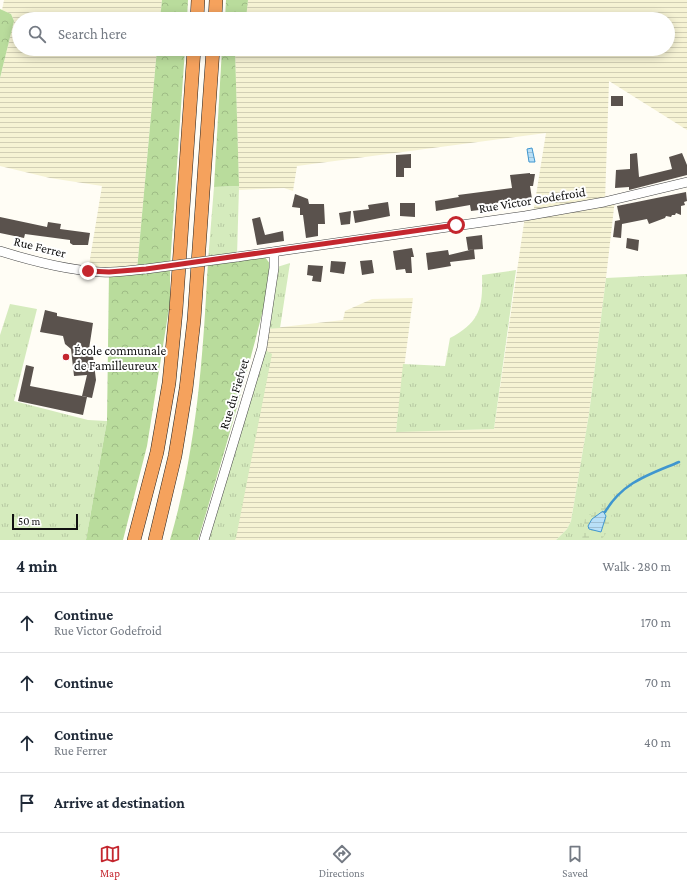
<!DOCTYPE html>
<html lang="en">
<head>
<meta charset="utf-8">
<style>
	body { margin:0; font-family:"Crimson Pro",serif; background:#f6f6f7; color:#1f2937 }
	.scale { position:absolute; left:12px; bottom:10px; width:66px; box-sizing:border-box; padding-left:4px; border:2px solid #111; border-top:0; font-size:11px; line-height:14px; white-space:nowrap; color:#111; -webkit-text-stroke:3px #fff; paint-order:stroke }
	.stop { position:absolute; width:12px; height:12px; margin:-9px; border:3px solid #c4262e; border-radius:50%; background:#fff }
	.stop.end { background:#c4262e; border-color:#fff; box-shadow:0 1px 4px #0008 }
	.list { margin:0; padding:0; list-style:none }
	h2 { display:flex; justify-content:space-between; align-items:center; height:52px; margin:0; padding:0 16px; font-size:17px }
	h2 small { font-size:13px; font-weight:400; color:#747a83 }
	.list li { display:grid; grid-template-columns:26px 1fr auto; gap:12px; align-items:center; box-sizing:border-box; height:60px; padding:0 16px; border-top:1px solid #e0e1e3 }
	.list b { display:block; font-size:15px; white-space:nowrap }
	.list p { margin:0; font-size:13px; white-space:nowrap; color:#747a83 }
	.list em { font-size:13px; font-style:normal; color:#747a83 }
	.icon { flex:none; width:22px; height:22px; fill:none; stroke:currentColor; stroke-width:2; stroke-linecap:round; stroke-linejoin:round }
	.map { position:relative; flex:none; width:687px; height:540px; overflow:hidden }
	.search { position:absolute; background:#fff; box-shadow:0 2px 10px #0003; left:12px; right:12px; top:12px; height:44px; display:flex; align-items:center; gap:10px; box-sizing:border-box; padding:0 14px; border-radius:22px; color:#747a83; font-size:15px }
	.sheet { height:292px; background:#fff }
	nav { display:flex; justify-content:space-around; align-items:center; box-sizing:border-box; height:56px; border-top:1px solid #e0e1e3; background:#fff; font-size:11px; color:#747a83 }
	nav a { display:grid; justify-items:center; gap:2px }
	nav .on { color:#c4262e }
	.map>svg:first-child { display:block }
</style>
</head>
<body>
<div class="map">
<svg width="687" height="540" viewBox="0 0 687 540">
	<defs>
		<pattern id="farmland-rules" width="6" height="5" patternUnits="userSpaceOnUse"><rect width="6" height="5" fill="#f6f3d4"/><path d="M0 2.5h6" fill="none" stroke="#d2cfb5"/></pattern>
		<pattern id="grass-tufts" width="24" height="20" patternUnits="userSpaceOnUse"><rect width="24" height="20" fill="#d5ebbd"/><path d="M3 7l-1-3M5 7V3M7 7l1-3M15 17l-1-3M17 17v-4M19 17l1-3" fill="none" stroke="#b6c8a1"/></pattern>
		<pattern id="forest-crowns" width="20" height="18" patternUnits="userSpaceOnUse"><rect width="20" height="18" fill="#b9dc9c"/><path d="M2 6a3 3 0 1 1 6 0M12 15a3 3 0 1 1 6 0" fill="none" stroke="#9ebc85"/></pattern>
		<pattern id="wetland-marsh" width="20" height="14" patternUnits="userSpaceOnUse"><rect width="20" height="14" fill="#d5ebbd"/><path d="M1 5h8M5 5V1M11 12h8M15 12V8" fill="none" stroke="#b6c8a1"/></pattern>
		<pattern id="water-rules" width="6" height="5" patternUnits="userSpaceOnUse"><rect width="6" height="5" fill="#b9e0f7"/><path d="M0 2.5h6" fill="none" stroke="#9ebfd3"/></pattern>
	</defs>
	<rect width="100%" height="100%" fill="#fffdf5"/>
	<!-- farmland -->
	<g fill="url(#farmland-rules)">
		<path d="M4,0H162L160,19H19V49H157L137,270L88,271L102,186L50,178L0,166V78L14,21L11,14L2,10Z"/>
		<path d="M248,0H687V130L609,81L605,201L615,199L606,278L589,414L571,521L567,529L556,540H235L265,329L343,320L345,311L372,299L413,298L396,431L494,429L525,216L533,214L546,133L297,166L293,191L284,188L239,190L235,49H668V19H246Z"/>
	</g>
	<!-- grass -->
	<g fill="url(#grass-tufts)">
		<path d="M239,186L237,257L208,261L214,187Z"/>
		<path d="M290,263L280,328L265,329L274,268Z"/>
		<path d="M516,270L494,429L396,432L403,364L445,366L450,338C480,322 483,308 482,275Z"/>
		<path d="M687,274V540H556L567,529L571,521L589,414L606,278Z"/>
		<path d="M10,304L37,309L14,401L88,420L107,421L86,540H0V335Z"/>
		<path d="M262,348L272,354L236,538L235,540H204Z"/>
	</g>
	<!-- forest -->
	<g fill="url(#forest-crowns)">
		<path d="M162,0H188L187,19H160Z"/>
		<path d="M226,0H248L246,19H225Z"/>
		<path d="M0,9L11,14L14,21L0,78Z"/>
		<path d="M157,49H185L170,266V302L147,446L123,540H86L107,421L109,272L137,270Z"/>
		<path d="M222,49H235L239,186L214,187Z"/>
		<path d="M265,257L273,268C252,360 225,450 198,540H170C197,447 203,357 208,261Z"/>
	</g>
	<!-- wetland -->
	<path fill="url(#wetland-marsh)" d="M608,504L613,507C611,520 610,531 601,540H582L585,518Z"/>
	<!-- water -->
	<g fill="url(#water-rules)" stroke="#3f96cf">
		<path d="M532,148L535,162H529L527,149Z"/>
		<path d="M603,511L606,516L601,532L589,529L588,526L592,519Z"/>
	</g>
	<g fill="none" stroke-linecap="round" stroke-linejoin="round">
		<!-- stream -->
		<path stroke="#3f96cf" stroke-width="2.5" d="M605,512C623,482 648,475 679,462"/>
	</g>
	<!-- building -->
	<g fill="#5a524d">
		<rect x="611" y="96" width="12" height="10"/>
		<path d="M637,153L639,177L672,169L669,157L682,153L687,165V175L629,190V187L615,188L616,170L630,169V154Z"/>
		<path d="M411,154V168H404V177H396V155Z"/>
		<path d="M530,173V174H535L533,186H530L532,199L495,203L496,204L478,207L479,210L471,211L470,205L436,211L435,201L459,197L458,195L512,188L510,175Z"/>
		<path d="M686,192L687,201L684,202L685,205L681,206V215L676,213L675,215H672L671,217L666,216L665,218L649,224L647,219L622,224L621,238L613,237L615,221L620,220L617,206Z"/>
		<path d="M295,194L308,199L309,204H324L325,224H318V236L306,238L303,215H300V208L292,207Z"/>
		<path d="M388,202L390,216L355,223L353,211L369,209L368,205Z"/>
		<path d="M400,203H415V217L400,216Z"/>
		<path d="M351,211L350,224L341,225L339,213Z"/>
		<path d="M0,217L47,227L48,222L61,224L60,229L90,233L88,245H73L70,243V240L25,234L24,238L0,233Z"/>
		<path d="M260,217L265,235L283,231L284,241L257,245L252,219Z"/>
		<path d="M482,235L483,249L468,250L466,237Z"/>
		<path d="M627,238L639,240L638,251L626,248Z"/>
		<path d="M412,248L414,257H411L412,273H406L405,269L396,270L393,251Z"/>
		<path d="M474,249L475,259L450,262L451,266L428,270L426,253L448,250L449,255Z"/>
		<path d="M372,260L374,273L362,275L360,261Z"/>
		<path d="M331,261L346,262L344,274L330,272Z"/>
		<path d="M308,265L323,266L321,282L312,281L313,276L307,275Z"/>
		<path d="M45,310L57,313V316L93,323L89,349L92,348L96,380L92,398L82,396L87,375L74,376L71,349L65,344L63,336L40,332Z"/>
		<path d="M26,365L34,367L30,386L87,397L83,415L18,401Z"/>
	</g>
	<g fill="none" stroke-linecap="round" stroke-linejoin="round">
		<!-- minor casing -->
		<g stroke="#444" stroke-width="10">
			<g id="minor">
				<path d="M0,251C32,261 66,270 100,272C115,273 131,270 146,269"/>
				<path d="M237,257L525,216L604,202L687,182"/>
				<path d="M204,540L262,348L274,268V252"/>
			</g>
		</g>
		<!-- highway casing -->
		<g stroke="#222" stroke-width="14">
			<g id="highway">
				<path d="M197,19L198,0"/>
				<path d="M215,19L216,0"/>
				<path d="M134,540L157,452L169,383L176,310L194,49"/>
				<path d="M155,540L175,456L186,389L194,320L213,49"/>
			</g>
		</g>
		<!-- minor -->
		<use href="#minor" stroke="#fff" stroke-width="9"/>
		<!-- highway -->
		<use href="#highway" stroke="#f5a25d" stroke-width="13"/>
		<!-- minor-bridge casing -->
		<g stroke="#444" stroke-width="10" stroke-linecap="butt">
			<path id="minor-bridge" d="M146,269L237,257"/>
		</g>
		<!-- minor-bridge -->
		<use href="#minor-bridge" stroke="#fff" stroke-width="9"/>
	</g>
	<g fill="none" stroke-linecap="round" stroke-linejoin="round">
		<!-- route -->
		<path stroke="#c4262e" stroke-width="5" d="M88,271L109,272L146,269L456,225"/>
	</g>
	<!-- markers -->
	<circle fill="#c4262e" stroke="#fff" stroke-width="1.5" cx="66" cy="357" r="4"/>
	<g text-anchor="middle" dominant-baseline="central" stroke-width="4" stroke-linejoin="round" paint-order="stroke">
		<!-- street labels -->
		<g font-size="13" fill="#111" stroke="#fff">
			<text transform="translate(532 200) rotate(-9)">Rue Victor Godefroid</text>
			<text transform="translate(40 247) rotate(14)">Rue Ferrer</text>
			<text transform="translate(234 394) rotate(-73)">Rue du Fiefvet</text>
		</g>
		<!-- poi labels -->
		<g font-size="13" fill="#111" stroke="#fff" text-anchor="start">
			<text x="74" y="350">École communale<tspan x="74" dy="15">de Familleureux</tspan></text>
		</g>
	</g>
</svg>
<div class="scale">50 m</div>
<div class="stop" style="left:456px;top:225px"></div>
<div class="stop end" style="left:88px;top:271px"></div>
<div class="search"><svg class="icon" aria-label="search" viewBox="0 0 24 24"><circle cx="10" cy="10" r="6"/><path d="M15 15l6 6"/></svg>Search here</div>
</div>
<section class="sheet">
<h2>4 min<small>Walk · 280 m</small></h2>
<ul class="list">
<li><svg class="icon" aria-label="ahead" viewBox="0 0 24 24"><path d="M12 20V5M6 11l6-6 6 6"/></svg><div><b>Continue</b><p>Rue Victor Godefroid</p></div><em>170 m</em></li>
<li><svg class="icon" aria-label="ahead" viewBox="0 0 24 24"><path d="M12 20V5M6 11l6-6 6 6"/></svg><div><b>Continue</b></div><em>70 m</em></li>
<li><svg class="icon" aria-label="ahead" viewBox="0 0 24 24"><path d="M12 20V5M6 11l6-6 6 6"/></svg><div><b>Continue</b><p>Rue Ferrer</p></div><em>40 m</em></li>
<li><svg class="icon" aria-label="arrive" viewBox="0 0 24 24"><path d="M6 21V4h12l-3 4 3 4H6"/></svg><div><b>Arrive at destination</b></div></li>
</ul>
</section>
<nav>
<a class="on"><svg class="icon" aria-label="map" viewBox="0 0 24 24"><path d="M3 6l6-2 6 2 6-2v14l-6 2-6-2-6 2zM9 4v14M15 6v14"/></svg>Map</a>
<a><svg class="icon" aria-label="directions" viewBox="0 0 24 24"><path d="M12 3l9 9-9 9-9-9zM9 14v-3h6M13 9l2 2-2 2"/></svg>Directions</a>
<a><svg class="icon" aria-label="saved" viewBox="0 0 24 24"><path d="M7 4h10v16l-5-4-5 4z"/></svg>Saved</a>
</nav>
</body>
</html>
